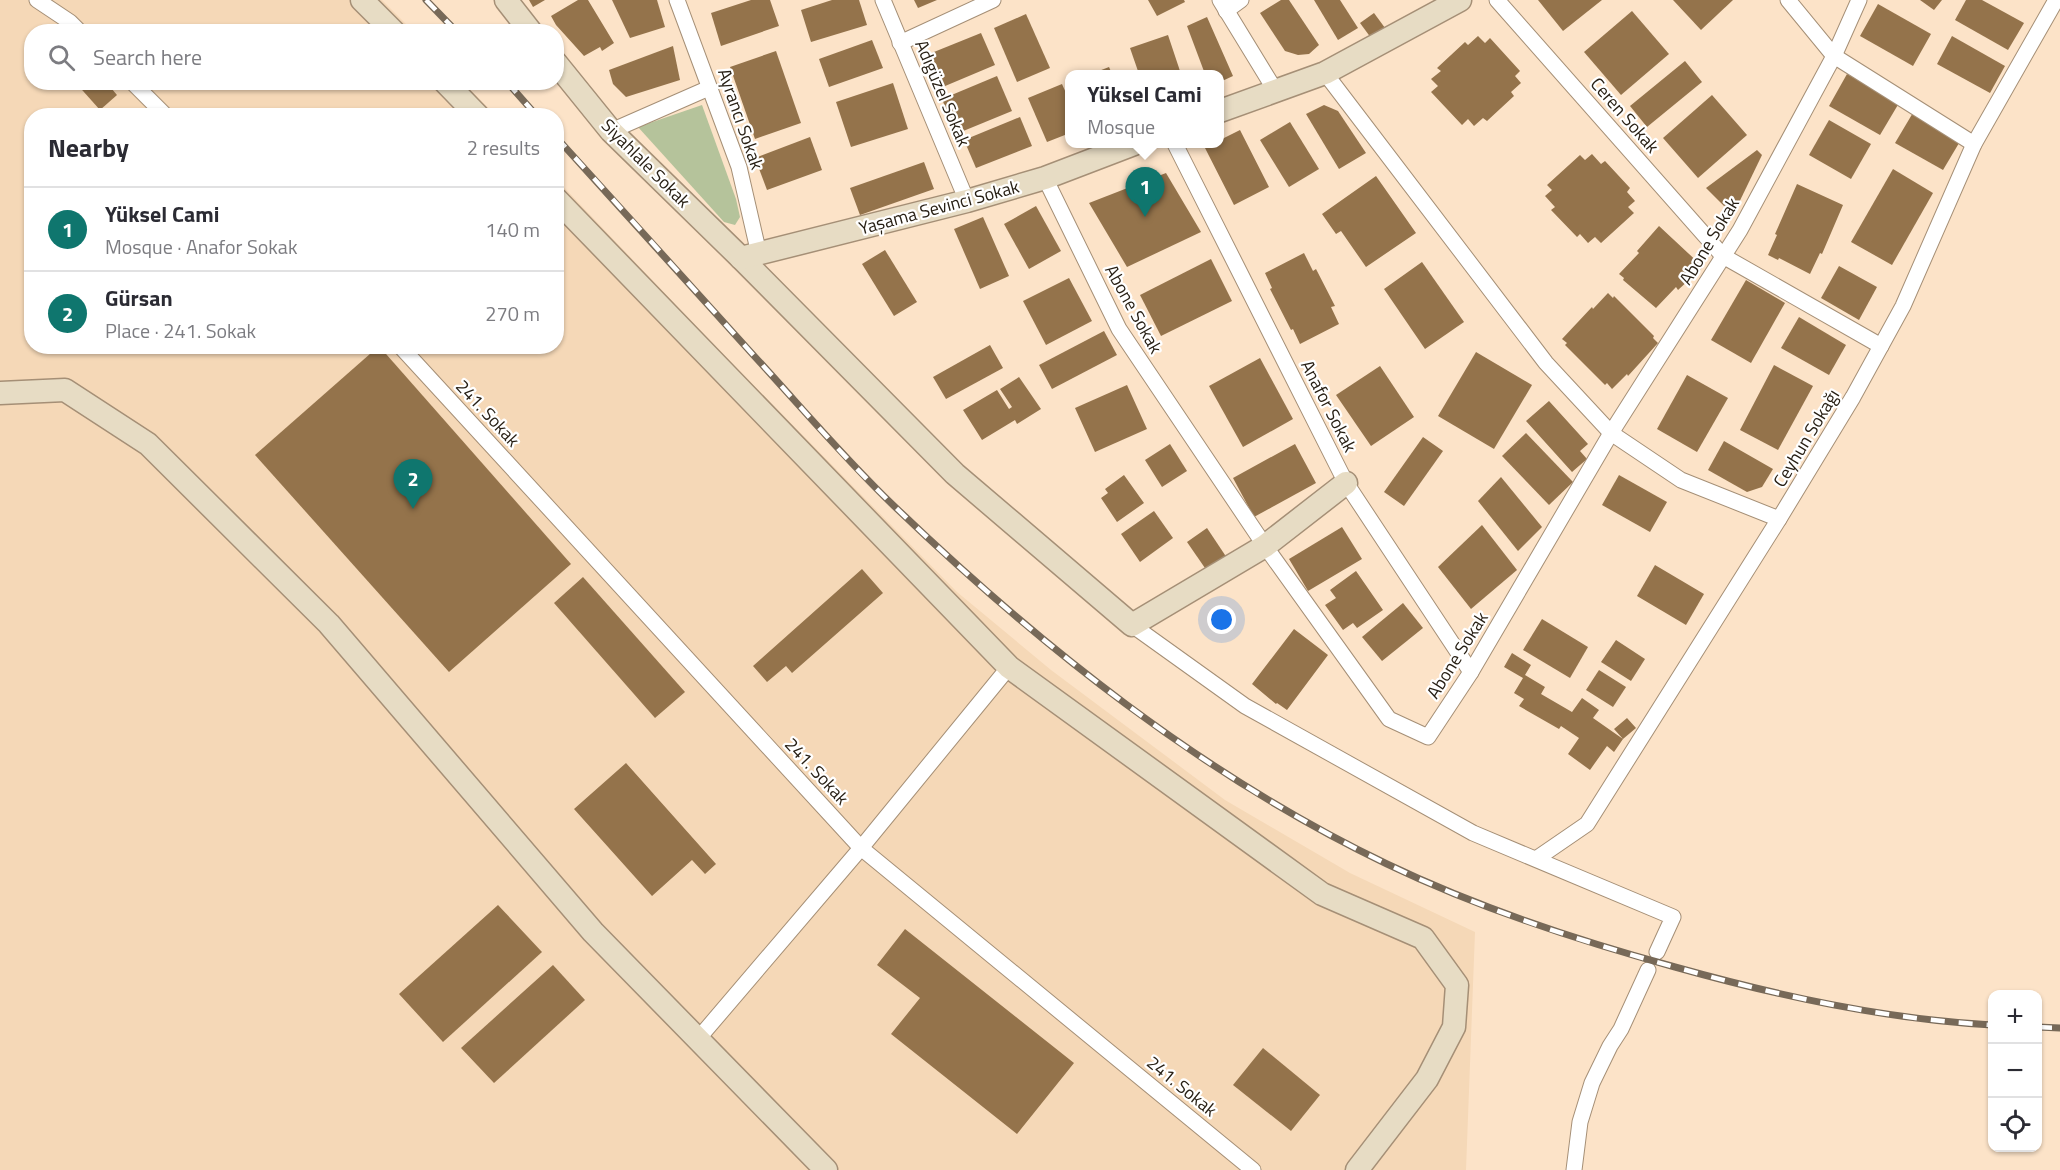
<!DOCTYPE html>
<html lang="en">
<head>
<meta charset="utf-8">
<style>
	body { margin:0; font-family:"Titillium Web",sans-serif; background:#f2f2f3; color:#2b2b33 }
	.controls { position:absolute; right:18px; bottom:18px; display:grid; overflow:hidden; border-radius:12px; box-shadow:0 2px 4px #0004 }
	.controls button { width:54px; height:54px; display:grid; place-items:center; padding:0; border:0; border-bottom:2px solid #e1e1e2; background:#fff; color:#2b2b33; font:30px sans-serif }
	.you { position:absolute; left:1222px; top:620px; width:21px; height:21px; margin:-15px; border:4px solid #fff; border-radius:50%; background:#1a73e8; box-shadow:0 0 0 9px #1a73e833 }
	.badge { display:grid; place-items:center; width:39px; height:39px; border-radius:50%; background:#0f766e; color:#fff; font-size:20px; font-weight:700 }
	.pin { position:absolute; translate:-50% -50px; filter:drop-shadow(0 2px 3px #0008) }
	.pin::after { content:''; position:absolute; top:32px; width:21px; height:18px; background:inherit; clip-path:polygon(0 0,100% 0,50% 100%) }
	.popup { position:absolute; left:1065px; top:70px; width:159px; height:78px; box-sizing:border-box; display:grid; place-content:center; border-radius:12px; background:#fff; filter:drop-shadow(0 2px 4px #0005); font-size:20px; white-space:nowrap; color:#7c7c81 }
	.popup b { font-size:22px; color:#2b2b33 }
	.popup::after { content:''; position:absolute; left:50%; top:100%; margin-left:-12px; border:12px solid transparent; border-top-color:#fff }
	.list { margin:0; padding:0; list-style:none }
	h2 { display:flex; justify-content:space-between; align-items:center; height:78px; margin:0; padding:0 24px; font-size:26px }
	h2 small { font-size:20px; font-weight:400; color:#7c7c81 }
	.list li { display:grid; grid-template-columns:39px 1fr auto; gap:18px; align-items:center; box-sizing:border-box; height:84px; padding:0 24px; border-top:2px solid #e1e1e2 }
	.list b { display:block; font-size:22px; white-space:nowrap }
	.list p { margin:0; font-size:20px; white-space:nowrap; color:#7c7c81 }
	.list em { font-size:20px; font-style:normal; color:#7c7c81 }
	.icon { flex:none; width:33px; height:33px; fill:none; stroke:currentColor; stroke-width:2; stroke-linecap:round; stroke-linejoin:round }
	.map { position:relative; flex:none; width:2060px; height:1170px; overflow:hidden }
	.search { position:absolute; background:#fff; box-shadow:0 2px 4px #0004; left:24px; top:24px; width:540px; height:66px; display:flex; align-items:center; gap:15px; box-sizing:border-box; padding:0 21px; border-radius:24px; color:#7c7c81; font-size:22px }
	.panel { position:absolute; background:#fff; box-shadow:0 2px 4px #0004; left:24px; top:108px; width:540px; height:246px; border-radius:24px }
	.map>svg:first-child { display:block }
</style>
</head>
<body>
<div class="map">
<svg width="2060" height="1170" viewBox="0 0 2060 1170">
	<rect width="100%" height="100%" fill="#fce3c8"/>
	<!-- built -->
	<path fill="#f5d8b7" d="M0,0H382L413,31L32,32V82L464,83L495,115L32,116V346H556L557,180L712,343L957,592L1051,670L1225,800L1350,873L1475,932L1466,1170H0Z"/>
	<!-- green -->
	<path fill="#b5c39b" d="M702,105L736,199L740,217L735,225L724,222L638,127Z"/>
	<!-- building -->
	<g fill="#94734b">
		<path d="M529,0H545L533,7Z"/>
		<path d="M578,0H588L614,43L602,51L600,47L584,56L556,25L551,16Z"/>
		<path d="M612,0H657L665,27L630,38Z"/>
		<path d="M751,0H770L779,26L721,46L711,13Z"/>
		<path d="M832,0H859L867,25L811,42L801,10Z"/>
		<path d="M914,0H937L918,8Z"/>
		<path d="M1148,0H1184L1185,2L1157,16Z"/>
		<path d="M1281,0H1289L1319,45L1309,54L1298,55L1285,51L1260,13Z"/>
		<path d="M1314,0H1340L1358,28L1338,40Z"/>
		<path d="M1538,0H1602L1563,31Z"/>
		<path d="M1673,0H1733L1701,30Z"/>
		<path d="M1920,0H1942L1934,10Z"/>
		<path d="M1966,0H1982L2024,23L2008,50L1955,20Z"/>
		<path d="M1878,4L1931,34L1913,66L1860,36Z"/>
		<path d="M1632,11L1669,54L1621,95L1584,52Z"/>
		<path d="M1374,13L1388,32L1374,42L1360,23Z"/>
		<path d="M1026,14L1050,68L1017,82L994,28Z"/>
		<path d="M1207,17L1233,76L1220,82V74H1205L1187,26Z"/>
		<path d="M981,33L995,65L938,89L924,56Z"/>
		<path d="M1168,35L1181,74H1139L1130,48Z"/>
		<path d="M1478,36L1485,43L1490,38L1520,71L1515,76L1521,83L1511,92L1514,96L1487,121L1483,118L1474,126L1468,119L1462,125L1431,92L1438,86L1431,79L1441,71L1437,68L1465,42L1468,45Z"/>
		<path d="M1952,36L2005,66L1990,93L1937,64Z"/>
		<path d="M872,40L883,68L829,87L819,59Z"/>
		<path d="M673,46L680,80L626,97L613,84L609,70Z"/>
		<path d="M776,51L801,123L755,139L730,67Z"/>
		<path d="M1685,61L1702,82L1647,127L1630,106Z"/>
		<path d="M1109,67L1112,74H1091Z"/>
		<path d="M1847,74L1899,103L1880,135L1829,106Z"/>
		<path d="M997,76L1012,111L956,134L942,99Z"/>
		<path d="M75,82H106L117,95L100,110Z"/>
		<path d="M893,83L908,129L851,147L836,102Z"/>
		<path d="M1062,84L1070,102V133L1047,142L1028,98Z"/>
		<path d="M1712,95L1747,135L1698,178L1663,138Z"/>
		<path d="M1324,105L1338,111L1366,153L1339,169L1306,114Z"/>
		<path d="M1914,111L1962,138L1943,170L1895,143Z"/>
		<path d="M1020,117L1032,146L976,168L964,140Z"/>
		<path d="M1829,120L1871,144L1851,179L1809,155Z"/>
		<path d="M1290,122L1319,169L1289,187L1260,140Z"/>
		<path d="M1240,130L1269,187L1234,205L1205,148L1213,144H1220V140Z"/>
		<path d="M810,137L822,170L767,190L755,158Z"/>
		<path d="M1757,150L1762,155L1733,215L1706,188Z"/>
		<path d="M1592,154L1601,164L1605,161L1630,188L1627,192L1635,201L1628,207L1634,213L1601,243L1595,237L1588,243L1580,234L1577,237L1551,210L1555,207L1545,196L1552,190L1547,185L1580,155L1585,160Z"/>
		<path d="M924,162L934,189L860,215L850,188Z"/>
		<path d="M1893,169L1933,193L1892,265L1851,242Z"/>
		<path d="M1166,173L1201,232L1127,267L1089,203Z"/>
		<path d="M1376,176L1416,233L1366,267L1341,231L1336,234L1322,214Z"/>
		<path d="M1797,184L1843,205L1822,254L1820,253L1810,274L1779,258L1778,260L1768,255L1777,235L1775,234Z"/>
		<path d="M1036,206L1061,251L1029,269L1004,224Z"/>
		<path d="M983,217L1009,276L980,289L954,229Z"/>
		<path d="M1659,226L1703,267L1678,290L1676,287L1656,308L1623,280L1624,278L1619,274L1639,253L1637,251Z"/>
		<path d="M885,250L917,302L894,316L862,264Z"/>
		<path d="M1304,253L1313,271L1316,269L1335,306L1331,307L1339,324L1300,344L1293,329L1291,330L1270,289L1272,288L1265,273Z"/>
		<path d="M1211,259L1232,301L1161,336L1140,295Z"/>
		<path d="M1422,262L1464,322L1425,349L1384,289Z"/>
		<path d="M1839,266L1877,287L1859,320L1821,298Z"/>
		<path d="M1069,278L1092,321L1046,345L1023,301Z"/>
		<path d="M1746,280L1785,303L1751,363L1711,340Z"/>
		<path d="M1608,293L1613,298L1614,296L1654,336L1653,338L1658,343L1628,376L1627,374L1612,389L1607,383L1605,385L1565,345L1567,343L1562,339L1592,307L1593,309Z"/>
		<path d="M1799,317L1846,345L1829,375L1781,348Z"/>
		<path d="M1104,331L1117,355L1052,389L1039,365Z"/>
		<path d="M990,345L1003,368L946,399L933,377Z"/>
		<path d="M379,346L571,564L449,672L255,455Z"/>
		<path d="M1476,352L1532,385L1494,449L1438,416Z"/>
		<path d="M1260,358L1293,419L1243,447L1209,386Z"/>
		<path d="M1774,365L1813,386L1778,450L1740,430Z"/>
		<path d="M1380,366L1414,417L1371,446L1336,395Z"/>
		<path d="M1687,375L1728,398L1697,452L1657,429Z"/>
		<path d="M1019,377L1041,409L1017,424L1015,420L982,440L963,410L997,390L1009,409L1012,407L1000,389Z"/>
		<path d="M1127,385L1147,429L1095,452L1075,408Z"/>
		<path d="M1549,401L1588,444L1580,451L1587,459L1572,472L1526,421Z"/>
		<path d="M1526,433L1573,482L1549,505L1502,456Z"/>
		<path d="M1423,437L1443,451L1404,506L1384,492Z"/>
		<path d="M1724,441L1773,469L1762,487L1747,492L1708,470Z"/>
		<path d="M1170,444L1187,471L1162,487L1145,460Z"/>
		<path d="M1295,444L1316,483L1254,517L1233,478Z"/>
		<path d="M1124,475L1144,503L1117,522L1101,498L1108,493L1105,489Z"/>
		<path d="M1619,475L1667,502L1650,532L1602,505Z"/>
		<path d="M1501,477L1542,527L1518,551L1478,501Z"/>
		<path d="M1154,511L1173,538L1140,562L1121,534Z"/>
		<path d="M1482,525L1517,570L1471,609L1438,567Z"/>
		<path d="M1342,527L1362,559L1308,591L1289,559Z"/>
		<path d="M1207,528L1227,558L1207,571L1187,542Z"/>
		<path d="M1655,565L1704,594L1686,625L1637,596Z"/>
		<path d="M862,569L883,593L792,673L786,666L767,682L753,666Z"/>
		<path d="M1356,571L1383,610L1357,628L1353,623L1343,630L1325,605L1336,598L1330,590Z"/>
		<path d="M583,577L685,692L655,718L554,603Z"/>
		<path d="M1403,603L1423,628L1382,661L1362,637Z"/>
		<path d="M1542,619L1588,647L1570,678L1523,650Z"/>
		<path d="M1294,629L1328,655L1287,710L1277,703L1276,704L1252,684Z"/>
		<path d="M1616,640L1645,659L1631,681L1601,662Z"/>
		<path d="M1512,653L1531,665L1525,675L1545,687L1541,694L1572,712L1582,698L1599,710L1593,718L1623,739L1614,729L1627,718L1636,728L1623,739L1614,752L1607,746L1590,770L1568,754L1579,738L1561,726L1559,729L1519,706L1524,699L1514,693L1523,678L1504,667Z"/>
		<path d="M1599,670L1626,687L1613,707L1586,690Z"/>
		<path d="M626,763L716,864L705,874L692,860L652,896L574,809Z"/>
		<path d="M498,905L542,952L443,1042L399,994Z"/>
		<path d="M905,929L1074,1063L1017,1134L891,1034L920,998L877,965Z"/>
		<path d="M553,965L585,1000L494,1083L461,1048Z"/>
		<path d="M1263,1048L1320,1095L1291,1131L1233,1085Z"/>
	</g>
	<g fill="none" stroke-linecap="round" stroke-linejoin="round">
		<!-- street casing -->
		<g stroke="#a58f76" stroke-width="17">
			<g id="street">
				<path d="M37,0L70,22L80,32"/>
				<path d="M677,0L739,167L759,254"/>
				<path d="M883,0L967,201"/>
				<path d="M1220,0L1275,90"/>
				<path d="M1497,0L1723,256L1881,346"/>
				<path d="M1788,0L1834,56L1974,144"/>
				<path d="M1226,11L1241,0"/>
				<path d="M900,43L993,0"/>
				<path d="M1325,73L1546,363L1611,433L1681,480L1779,519"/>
				<path d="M132,82L166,116"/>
				<path d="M611,131L709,88"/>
				<path d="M1175,144L1346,483L1471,672"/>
				<path d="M1045,178L1119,329L1265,546L1389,719L1428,737L1471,672L1611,433L1740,230L1834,56L1859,0"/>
				<path d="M400,346L861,848L1253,1170"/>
				<path d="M1132,625L1245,706L1473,833L1673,917L1657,952"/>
				<path d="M1536,859L1587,824L1779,519L1853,397L1903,306L1974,144L2056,0"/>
				<path d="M698,1039L861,848L1009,667"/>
				<path d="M1574,1170L1580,1122L1592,1083L1610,1046L1621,1029L1648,970"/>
			</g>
		</g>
		<!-- secondary casing -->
		<g stroke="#a58f76" stroke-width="25">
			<g id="secondary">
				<path d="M362,0L394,32"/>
				<path d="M506,0L531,32"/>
				<path d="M556,63L611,131L741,258L955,474L1132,625L1265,546L1346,483"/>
				<path d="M445,82L478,116"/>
				<path d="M1220,111L1325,73L1460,0"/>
				<path d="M556,199L1009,667L1322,894L1423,938L1457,985L1454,1027L1427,1079L1357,1170"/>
				<path d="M741,258L967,201L1045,178L1134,144"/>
				<path d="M0,393L65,390L148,444L329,624L593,932L826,1170"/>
			</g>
		</g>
		<!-- street -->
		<use href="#street" stroke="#fff" stroke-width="15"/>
		<!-- secondary -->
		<use href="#secondary" stroke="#e7dcc4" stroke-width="22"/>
		<!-- rail casing -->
		<g stroke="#776958" stroke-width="7">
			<g id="rail">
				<path d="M426,0L457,32"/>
				<path d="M507,82L537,116"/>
				<path d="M556,137C623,210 689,284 756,358C801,407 845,459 893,505C1040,646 1202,775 1387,864C1479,908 1576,940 1675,967C1779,996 1884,1019 1992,1025"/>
				<path d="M2038,1027L2060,1028"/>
			</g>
		</g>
		<!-- rail -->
		<use href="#rail" stroke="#fff" stroke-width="4.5" stroke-dasharray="14" stroke-linecap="butt"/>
	</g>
	<g text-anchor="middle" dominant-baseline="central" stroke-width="4.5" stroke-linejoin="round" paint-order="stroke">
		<!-- street labels -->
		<g font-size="18" fill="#282015" stroke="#fff">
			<text transform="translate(943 93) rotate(67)">Adıgüzel Sokak</text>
			<text transform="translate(1625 115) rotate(49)">Ceren Sokak</text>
			<text transform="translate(741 119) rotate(71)">Ayrancı Sokak</text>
			<text transform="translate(646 163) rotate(45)">Siyahlale Sokak</text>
			<text transform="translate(939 207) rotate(-15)">Yaşama Sevinci Sokak</text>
			<text transform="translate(1709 241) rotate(-59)">Abone Sokak</text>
			<text transform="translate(1134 309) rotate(61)">Abone Sokak</text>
			<text transform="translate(1329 406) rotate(63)">Anafor Sokak</text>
			<text transform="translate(488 413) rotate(47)">241. Sokak</text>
			<text transform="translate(1806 438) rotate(-59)">Ceyhun Sokağı</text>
			<text transform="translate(1457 655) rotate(-58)">Abone Sokak</text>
			<text transform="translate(817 771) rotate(47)">241. Sokak</text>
			<text transform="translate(1182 1086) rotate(39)">241. Sokak</text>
		</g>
	</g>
</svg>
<div class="controls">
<button>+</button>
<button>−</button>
<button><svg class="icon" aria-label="locate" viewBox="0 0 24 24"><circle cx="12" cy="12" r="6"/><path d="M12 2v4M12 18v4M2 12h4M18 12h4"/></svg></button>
</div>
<div class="you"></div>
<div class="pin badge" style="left:1145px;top:217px">1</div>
<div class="popup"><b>Yüksel Cami</b>Mosque</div>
<div class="pin badge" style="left:413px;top:509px">2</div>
<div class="search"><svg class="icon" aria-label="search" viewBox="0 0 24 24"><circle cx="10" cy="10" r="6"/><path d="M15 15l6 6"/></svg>Search here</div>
<section class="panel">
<h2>Nearby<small>2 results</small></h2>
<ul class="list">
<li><span class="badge">1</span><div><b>Yüksel Cami</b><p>Mosque · Anafor Sokak</p></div><em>140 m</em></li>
<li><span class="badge">2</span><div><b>Gürsan</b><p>Place · 241. Sokak</p></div><em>270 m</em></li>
</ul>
</section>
</div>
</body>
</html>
